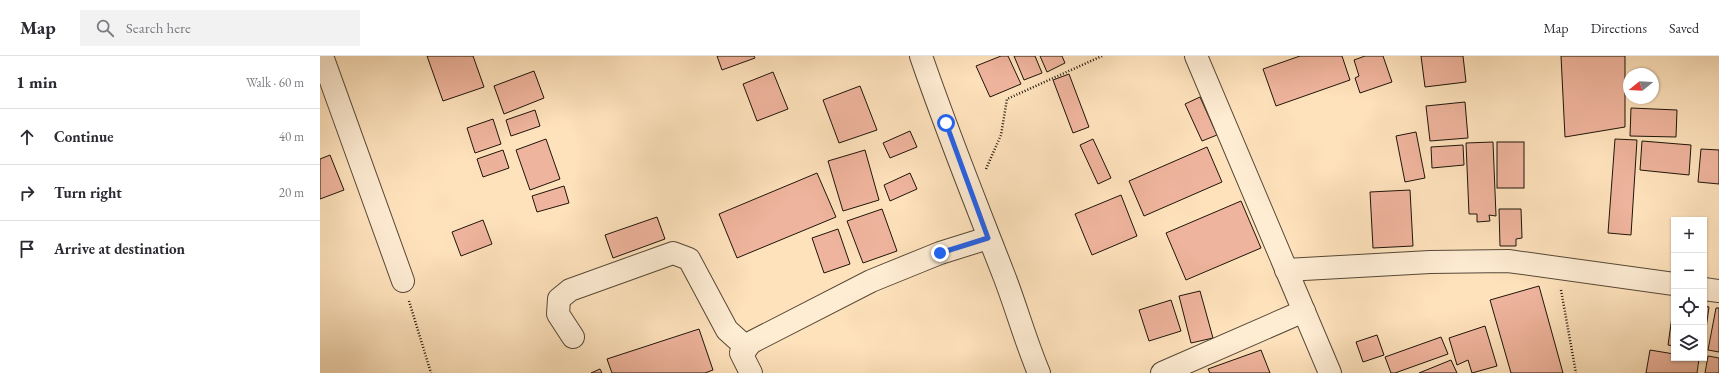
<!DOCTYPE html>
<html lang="en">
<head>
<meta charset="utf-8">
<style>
	body { margin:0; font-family:"EB Garamond",serif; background:#f2f2f3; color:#2b2b33 }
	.controls { position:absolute; right:12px; bottom:12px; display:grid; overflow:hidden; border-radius:0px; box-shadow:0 1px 3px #0004 }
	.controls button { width:36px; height:36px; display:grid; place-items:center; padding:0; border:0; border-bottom:1px solid #e1e1e2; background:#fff; color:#2b2b33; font:20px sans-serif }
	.compass { position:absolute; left:1303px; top:12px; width:36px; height:36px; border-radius:50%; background:#fff; box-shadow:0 1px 3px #0004; rotate:252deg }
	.stop { position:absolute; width:12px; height:12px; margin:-9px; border:3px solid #2563eb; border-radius:50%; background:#fff }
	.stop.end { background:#2563eb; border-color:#fff; box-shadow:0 1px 4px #0008 }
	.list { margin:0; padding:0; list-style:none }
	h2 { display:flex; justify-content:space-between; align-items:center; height:52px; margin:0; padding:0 16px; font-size:17px }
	h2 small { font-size:13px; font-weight:400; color:#7c7c81 }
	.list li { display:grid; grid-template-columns:26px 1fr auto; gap:12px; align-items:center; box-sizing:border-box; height:56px; padding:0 16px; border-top:1px solid #e1e1e2 }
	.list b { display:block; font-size:15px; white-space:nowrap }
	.list em { font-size:13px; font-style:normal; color:#7c7c81 }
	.icon { flex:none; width:22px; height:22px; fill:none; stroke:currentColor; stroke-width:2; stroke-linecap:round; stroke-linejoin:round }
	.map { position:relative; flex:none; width:1399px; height:317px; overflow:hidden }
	header { display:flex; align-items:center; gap:24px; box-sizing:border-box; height:56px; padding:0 20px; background:#fff; border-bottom:1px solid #e1e1e2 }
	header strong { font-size:19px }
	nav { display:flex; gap:22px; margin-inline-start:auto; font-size:14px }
	.search { width:280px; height:36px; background:#f2f2f3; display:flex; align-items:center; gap:10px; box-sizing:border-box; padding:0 14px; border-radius:0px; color:#7c7c81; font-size:15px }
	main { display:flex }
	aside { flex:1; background:#fff }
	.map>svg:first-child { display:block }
</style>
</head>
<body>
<header>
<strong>Map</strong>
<div class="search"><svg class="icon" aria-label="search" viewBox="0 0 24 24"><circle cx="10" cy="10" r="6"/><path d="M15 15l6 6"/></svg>Search here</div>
<nav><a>Map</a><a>Directions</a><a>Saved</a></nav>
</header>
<main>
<aside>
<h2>1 min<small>Walk · 60 m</small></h2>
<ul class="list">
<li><svg class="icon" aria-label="ahead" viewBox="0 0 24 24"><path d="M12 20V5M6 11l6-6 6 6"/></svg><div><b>Continue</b></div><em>40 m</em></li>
<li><svg class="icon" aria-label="right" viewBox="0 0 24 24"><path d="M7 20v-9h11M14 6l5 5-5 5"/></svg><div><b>Turn right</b></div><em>20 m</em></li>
<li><svg class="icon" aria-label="arrive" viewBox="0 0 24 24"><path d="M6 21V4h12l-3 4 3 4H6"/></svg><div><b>Arrive at destination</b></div></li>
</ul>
</aside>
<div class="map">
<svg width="1399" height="317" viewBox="0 0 1399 317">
	<rect width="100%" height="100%" fill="#fee2bc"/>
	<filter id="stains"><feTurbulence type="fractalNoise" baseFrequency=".005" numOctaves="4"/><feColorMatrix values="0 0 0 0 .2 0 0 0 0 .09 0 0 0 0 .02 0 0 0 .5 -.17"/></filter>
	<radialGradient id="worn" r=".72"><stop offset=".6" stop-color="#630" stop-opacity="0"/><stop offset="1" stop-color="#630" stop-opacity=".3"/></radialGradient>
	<!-- building -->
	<g fill="#efb49d" stroke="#1e1509">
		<path d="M107,0H153L164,31L123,45Z"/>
		<path d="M397,0H434L435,2L402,14Z"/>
		<path d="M681,0H688L701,28L670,41L656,10Z"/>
		<path d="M694,0H715L722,17L704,24Z"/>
		<path d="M720,0H742L745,7L727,16Z"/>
		<path d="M980,0H1022L1030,24L956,50L943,13Z"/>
		<path d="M1045,0H1063L1072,26L1040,37L1035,22L1039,20L1034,4Z"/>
		<path d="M1101,0H1143L1146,26L1105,31Z"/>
		<path d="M1241,0H1305V71L1245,81Z"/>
		<path d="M214,15L224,42L184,58L174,30Z"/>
		<path d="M453,16L468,53L437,65L423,28Z"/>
		<path d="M749,18L769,71L753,77L733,24Z"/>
		<path d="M540,30L557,74L519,87L503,44Z"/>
		<path d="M880,41L897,79L882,85L865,48Z"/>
		<path d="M1145,46L1148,82L1110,85L1106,50Z"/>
		<path d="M1311,52L1357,54L1356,81L1310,80Z"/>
		<path d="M215,54L220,70L191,80L186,64Z"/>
		<path d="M173,63L181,88L155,97L147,72Z"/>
		<path d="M590,75L597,91L570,102L563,87Z"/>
		<path d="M1096,76L1105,122L1085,126L1076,80Z"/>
		<path d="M226,83L240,123L210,134L196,94Z"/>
		<path d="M773,83L791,122L778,128L760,89Z"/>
		<path d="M1295,83L1317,84L1311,179L1288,177Z"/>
		<path d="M1322,85L1371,89L1369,119L1320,114Z"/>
		<path d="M1173,86L1176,160L1169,159L1170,165L1157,166V158H1149L1146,87Z"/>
		<rect x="1177" y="86" width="27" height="46"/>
		<path d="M1143,89L1144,109L1112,112L1111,91Z"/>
		<path d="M887,91L902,126L824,160L809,125Z"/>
		<path d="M1381,93L1399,94V128L1378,126Z"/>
		<path d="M183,94L189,112L163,121L157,103Z"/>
		<path d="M545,94L559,144L523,155L508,105Z"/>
		<path d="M10,99L24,134L0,143V103Z"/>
		<path d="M497,117L516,161L417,202L399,158Z"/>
		<path d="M590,117L597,133L570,145L564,129Z"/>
		<path d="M244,130L249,147L217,156L212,140Z"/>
		<path d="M1090,134L1093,190L1053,192L1050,136Z"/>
		<path d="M801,139L817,180L772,199L755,158Z"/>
		<path d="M921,145L941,192L866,224L846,177Z"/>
		<path d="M562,153L577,195L543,207L527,165Z"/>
		<path d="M1179,153H1201L1202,182L1196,183V190H1180Z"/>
		<path d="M337,161L345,183L293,202L285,179Z"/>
		<path d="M163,164L172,188L141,200L132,176Z"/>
		<path d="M518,173L530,208L504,217L492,182Z"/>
		<path d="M1219,230L1243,317H1191L1170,244Z"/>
		<path d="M880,235L893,282L871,287L859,240Z"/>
		<path d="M851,244L861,275L829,285L819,254Z"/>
		<path d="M1354,247V290L1348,289Z"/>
		<path d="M1384,250L1389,251L1384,287Z"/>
		<path d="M1396,252H1399V296L1388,294Z"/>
		<path d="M1165,270L1177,310L1152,317L1148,304L1137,309L1129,282Z"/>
		<path d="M379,273L393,314L385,317H292L287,303Z"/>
		<path d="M1057,279L1064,299L1043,306L1036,286Z"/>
		<path d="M1121,281L1128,298L1075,317H1071L1065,301Z"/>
		<path d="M941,294L950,317H890L888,313Z"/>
		<path d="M1330,294L1354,298V302L1379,303L1377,317H1326Z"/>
		<path d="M1388,300L1399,302V317H1385Z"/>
		<path d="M1131,304L1137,317H1099Z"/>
		<path d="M280,313L282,317H271Z"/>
	</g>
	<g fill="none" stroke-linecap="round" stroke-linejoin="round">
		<!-- minor casing -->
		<g stroke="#564836" stroke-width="24">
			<g id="minor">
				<path d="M2,0L83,225"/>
				<path d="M601,0C626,73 655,145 683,217C696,250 705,284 719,317"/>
				<path d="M876,0L1010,317"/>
				<path d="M966,214L1110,206L1188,205L1354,228"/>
				<path d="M1384,233L1399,235"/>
				<path d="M253,281L238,258L239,243L250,234L353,197L369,203L407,274L427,292"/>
				<path d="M431,317L421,297L432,286L551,225L620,197L668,182"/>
				<path d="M842,317L984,255"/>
			</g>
		</g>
		<!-- path -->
		<g stroke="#1e1509" stroke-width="2.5" stroke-dasharray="1 2" stroke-linecap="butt">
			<path d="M666,113L681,79L687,43L782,0"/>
			<path d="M1241,234L1256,317"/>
			<path d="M89,245L111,317"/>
		</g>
		<!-- minor -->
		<use href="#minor" stroke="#feecd3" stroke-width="22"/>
	</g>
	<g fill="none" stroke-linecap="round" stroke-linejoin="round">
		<!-- route -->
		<path stroke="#2563eb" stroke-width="5" d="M620,197L668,182L626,67"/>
	</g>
	<rect width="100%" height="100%" filter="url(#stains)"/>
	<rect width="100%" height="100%" fill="url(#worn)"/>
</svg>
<div class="controls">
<button>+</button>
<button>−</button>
<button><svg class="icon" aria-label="locate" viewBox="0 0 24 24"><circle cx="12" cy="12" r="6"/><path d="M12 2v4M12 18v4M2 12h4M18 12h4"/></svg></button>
<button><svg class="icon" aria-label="layers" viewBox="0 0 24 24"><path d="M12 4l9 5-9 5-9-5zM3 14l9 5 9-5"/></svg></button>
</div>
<svg class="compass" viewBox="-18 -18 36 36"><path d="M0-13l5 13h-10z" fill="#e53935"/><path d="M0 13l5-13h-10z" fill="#7c7c81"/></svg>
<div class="stop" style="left:626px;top:67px"></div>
<div class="stop end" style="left:620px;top:197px"></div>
</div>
</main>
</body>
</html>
